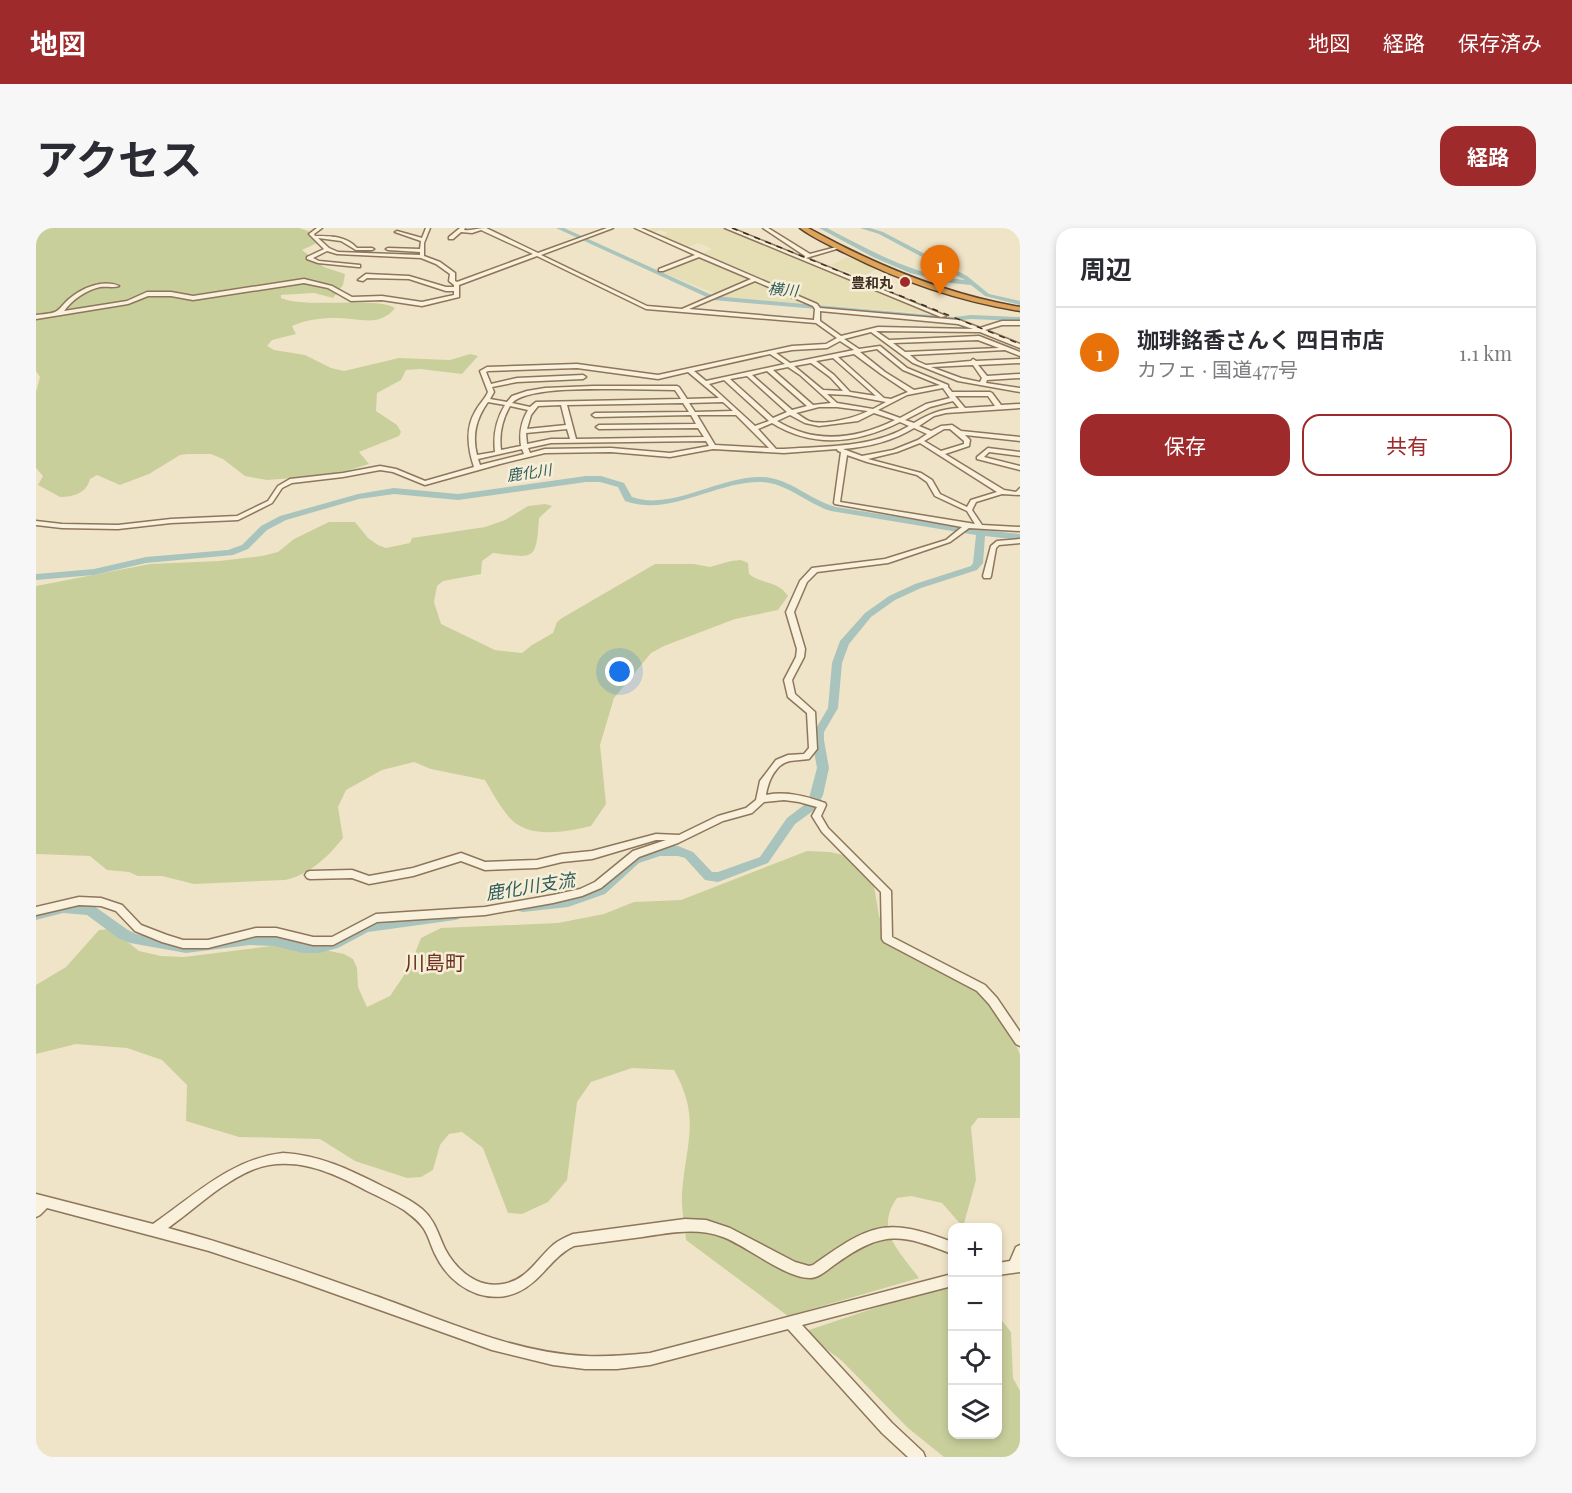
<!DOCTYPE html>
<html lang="ja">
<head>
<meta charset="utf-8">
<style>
	body { margin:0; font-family:"Playfair Display","Noto Sans JP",serif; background:#f7f7f7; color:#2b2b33 }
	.controls { position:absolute; right:18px; bottom:18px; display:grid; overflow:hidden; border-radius:12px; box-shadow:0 3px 9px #0003 }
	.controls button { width:54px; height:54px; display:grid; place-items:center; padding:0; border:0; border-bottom:2px solid #e1e1e2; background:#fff; color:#2b2b33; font:30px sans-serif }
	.you { position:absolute; left:584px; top:444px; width:21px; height:21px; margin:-15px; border:4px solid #fff; border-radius:50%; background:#1a73e8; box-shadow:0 0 0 9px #1a73e833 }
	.badge { display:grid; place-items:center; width:39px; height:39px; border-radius:50%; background:#9e2a2b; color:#fff; font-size:20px; font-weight:700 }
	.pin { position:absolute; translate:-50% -50px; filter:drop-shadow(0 2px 3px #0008) }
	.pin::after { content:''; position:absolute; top:32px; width:21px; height:18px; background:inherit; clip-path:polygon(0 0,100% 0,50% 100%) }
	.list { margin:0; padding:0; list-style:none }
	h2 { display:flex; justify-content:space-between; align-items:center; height:78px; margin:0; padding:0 24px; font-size:26px }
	h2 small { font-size:20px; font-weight:400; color:#7c7c81 }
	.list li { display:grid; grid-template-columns:39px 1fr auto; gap:18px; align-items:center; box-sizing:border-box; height:90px; padding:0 24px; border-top:2px solid #e1e1e2 }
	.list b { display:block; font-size:22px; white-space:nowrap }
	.list p { margin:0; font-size:20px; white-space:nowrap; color:#7c7c81 }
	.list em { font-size:20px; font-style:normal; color:#7c7c81 }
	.actions { display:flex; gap:12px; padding:18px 24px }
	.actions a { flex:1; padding:14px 0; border:2px solid #9e2a2b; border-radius:18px; text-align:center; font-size:21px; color:#9e2a2b }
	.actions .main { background:#9e2a2b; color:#fff }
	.icon { flex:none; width:33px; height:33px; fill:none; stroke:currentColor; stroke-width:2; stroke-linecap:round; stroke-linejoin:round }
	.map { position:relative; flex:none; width:984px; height:1229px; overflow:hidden; border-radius:18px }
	header { display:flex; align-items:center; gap:36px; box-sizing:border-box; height:84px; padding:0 30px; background:#9e2a2b; color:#fff }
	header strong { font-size:28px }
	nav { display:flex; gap:33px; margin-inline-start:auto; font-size:21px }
	.intro { display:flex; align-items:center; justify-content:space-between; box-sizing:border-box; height:144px; padding:0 36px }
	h1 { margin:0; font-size:42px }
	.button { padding:15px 27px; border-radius:18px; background:#9e2a2b; color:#fff; font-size:21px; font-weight:700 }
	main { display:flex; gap:36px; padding:0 36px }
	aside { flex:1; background:#fff; border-radius:18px; box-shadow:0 3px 9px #0003 }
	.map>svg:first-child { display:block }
</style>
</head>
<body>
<header>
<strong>地図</strong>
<nav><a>地図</a><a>経路</a><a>保存済み</a></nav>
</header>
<div class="intro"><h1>アクセス</h1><a class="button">経路</a></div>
<main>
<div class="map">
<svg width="984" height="1229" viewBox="0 0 984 1229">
	<rect width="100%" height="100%" fill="#f0e4c8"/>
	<!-- farmland -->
	<g fill="#e6deb5">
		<path d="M617,0H687L896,84L897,86L688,69L625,44L676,21L662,15L650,20L624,9L632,5L625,2L616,5L611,2Z"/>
		<path d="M812,29L842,41L825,49L794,37Z"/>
	</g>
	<!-- green -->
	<g fill="#c9cf9b">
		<path d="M0,0H263L272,3L281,15L266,22L288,39L309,46L307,57L297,70L278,65L245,67V70C270,81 341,68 359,80C343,100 323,90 302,90C285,90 272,91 256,98L260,106L236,112L231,118L238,122L269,127L295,140L308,143L363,130L414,132L434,126L442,128L426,146L384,141L370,142L365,152L341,165L340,183L361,197L365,204L363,208L323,224L333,236L297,247L231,252L209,248L187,231L175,226H152L144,227L113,246L84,257L61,247L54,251C51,265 37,269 24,269L2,257L7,248L0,240V164L4,149L0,143Z"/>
		<path d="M509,276L516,278L503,290C500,334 499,330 457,325L446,333L445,346L407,353L401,358L398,374L405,396L459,422L486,425L496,417L517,405L521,394L526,390L619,336H658L674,339L695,333L705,332L712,335L713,346C725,356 743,353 752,368L742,382L699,391L628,418L615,425L578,470L564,517L570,576L555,598C530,604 491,612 472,588C463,577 456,564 449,552L395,541L378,534L346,542L310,562L302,579L307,610C292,629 273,647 249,652L158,656L126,648H102L93,644L71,642L54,628L0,626V358L114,336L183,333L226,328L242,324L258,311L293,294H319L332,310L342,317L350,320L374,315L376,310L449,299L469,292L492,278Z"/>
		<path d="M771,623L794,624L816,629L837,652L843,688L853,706L930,748L973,798L984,827V890H942L935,899L940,952L927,999L906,975L875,968L861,970C838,1002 864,1024 883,1050L752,1088L650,1012C649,997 645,981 646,965C650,914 665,890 638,842L596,840L555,854L541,874L531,952L512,974L486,986L472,985L447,920L426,904L413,906L404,917L397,942L385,949L371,950L319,933L284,911L203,909L150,893L151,857L126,832L91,820L40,816L0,826V757L30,739L63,702L75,701L103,723L125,728L148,729L235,718L274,719L308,726L317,731L321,740L322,759L331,779L354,768L373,740L385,710L405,700L522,695L568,686L598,674L645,672Z"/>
		<path d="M916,1054V1206H962V1088L975,1104L977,1150L984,1163V1229H908L872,1200L805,1132L767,1104Z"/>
	</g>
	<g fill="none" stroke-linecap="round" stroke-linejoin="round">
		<!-- river -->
		<g fill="#a9c4bc" fill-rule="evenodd">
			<path d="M520,0H528L678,68L918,89L935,87L984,89V93L935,91L918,93L677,72Z"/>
			<path d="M783,0H791C835,23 879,48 929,52L843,6L824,0H834L847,4L931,48L953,66L984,73V77L949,68L935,57L915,55L874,45L837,29Z"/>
			<path d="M550,248H565L588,255L596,269C635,283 682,249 723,249C752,248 773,272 800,279L938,301L984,306V312L949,308L947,335L941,342L885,360L859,372L835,389L813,416L806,435L802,480L788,504V512L793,540L787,567L781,580L759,596L732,635L682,654L669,652L649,630L642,628H624L603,635L569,666L532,679L487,684L483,683L481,679L483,675L532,669L561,658L595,629L623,618H642L657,624L676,644H682L724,629L751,590L772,574L781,540L776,512L778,504L792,480L796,435L804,413L829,385L853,368L879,356L935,338L937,335L940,307L795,283C771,276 750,254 724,254C677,254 635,289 589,273L582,259L564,254H550L422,272L358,266L323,271L250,292L231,302L212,321L197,327L110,335L58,347L0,352V346L58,341L110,329L192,322L206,317L225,298L244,288L322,266L358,260L422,266Z"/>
			<path d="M27,675L58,678L92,702L100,706L150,715L214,707L238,708L267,715H283L294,712L329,694L419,682L423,683L425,687L423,691L419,692L332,704L302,720L283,725H267L238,718L214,717L150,725L94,715L82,710L51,687L27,685L0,692V682Z"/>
		</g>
		<!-- minor casing -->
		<g stroke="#8d765c" stroke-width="3">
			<g id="minor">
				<path d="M281,0H286L278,6L279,8C295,8 310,8 321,20H336L338,21L336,22H320L305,13L282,10L293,20L302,24L384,27V24L352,22L350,21L352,20L384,21L385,13L359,4L361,3L386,10L390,0H394L388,15V28L404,34L419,45V53L421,54L497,26L445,2L436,5L425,4L417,11H413V9L424,0H429L428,2C436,3 442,0 450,0L502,25L571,0H577L505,27L611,78L646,81L715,51L663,29L627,43H623V41L659,27L599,0H605L781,76L784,80L923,92L944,100L966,93H984V97H966L949,102L984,116V120L944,104L840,103L853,112L943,108L984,124V128L969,122L874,127L881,133L890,137L935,133L937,131L940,133L984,131V135L942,137L951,148L984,146V150L951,152L950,155L984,160V164L922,153L877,135L835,104L808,111L823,121L844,118L871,140L912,157V159L916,164H954L956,165L965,177L984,176V180L910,185L898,188L883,198L895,203L905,198L916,197L925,203L984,209V213L929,207L934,212L933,218L909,226L968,262L980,264L984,260V267L966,266L940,274L936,282L946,297L984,299V303L933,300L914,314L852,335L781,344L771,354L758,384L769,421L768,429L756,452L759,466L779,484L781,521L773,531C767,532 760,532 754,533C739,536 732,554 730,567C750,563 769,568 789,575L790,577L785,588L792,600L855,663L856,709L949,757L961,770L984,804V818L980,816L953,776L941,763L848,714L846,711L845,664L786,604L776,588L781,579L763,574L748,572L728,574L716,585L687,593L642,615L603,629L565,660L546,668L517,675L449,687L341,694L297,717H277L240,708H220L172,720H147L126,714L99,703L80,683L65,678L43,677L0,687V679L43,669L65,670L86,677L105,697L131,707L147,712H172L220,700H240L277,709H296L340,686L449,679L517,667L544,661L559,654L597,623L630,612H620L556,631L526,634L501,640L449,642L425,633L377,648L333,656L316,650L274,651L271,650L269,647L271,644L274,643L316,642L333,648L377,640L425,625L449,634L501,632L526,626L556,623L620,606L643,607L682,588L710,580L720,572L724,553L740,532L752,527L768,526L773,520L771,485L752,469L748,452L760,429L761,421L750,384L764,353L776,340L849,331L910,312L926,299L799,276L798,275L805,224L802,223L801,221L748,225L677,221L634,229L575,224L509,225L464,236L389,257L357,244L344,242L307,249L256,255L246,260L236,275L202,292L135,295L82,301L26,300L0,297V293L26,296L82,297L135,291L201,288L232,273L242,258L254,251L307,245L344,238L360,241L389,253L438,239C432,221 429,201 439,184C443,176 449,171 452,164L444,143L451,139L541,136L622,147L756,118L790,116L801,110L780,95L610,81L501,28L423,57V69L386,78L346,72L315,73L292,60L268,55L157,72L135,68H112L92,76L0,91V87C6,86 14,86 19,84C24,82 28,75 33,71C46,60 67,51 83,58C77,60 70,58 64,59C50,62 36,72 28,83L91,73L111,64H135L157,68L268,51L296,58L316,69L346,68L386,74L418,67V63H410L373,51L331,50L327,53L322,52L330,46L373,48L410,59H418V57L413,53L414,46L400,36L385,30L301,26L291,23L277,30L283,33L324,37V39H322L282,35L271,31V29L288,21L273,6ZM719,53L777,78L779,81L778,92L653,81ZM784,83L922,96L937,101L842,99L805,108L784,93ZM942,112L963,120L869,124L857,115ZM804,113L818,122L754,135L740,125L756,122L791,120ZM841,121L867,142L904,157L878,162L849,144L824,124ZM734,126L749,136L670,153L658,143ZM818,126L845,146L872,164L855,171L848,170L802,129ZM797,130L840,168L814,164L798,147L780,133ZM775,135L794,149L807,163L787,162L758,138ZM937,137L946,150L944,154L925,150L895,139ZM752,139L764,147L795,175L777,177L737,142ZM541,140L622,151L652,144L683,170L651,171L643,159L641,158H557L509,160L491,163L476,168L471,174L454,171L458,164L456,159L481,154L547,151L550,149L547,147L481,150L455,156L450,144L452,143ZM731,143L771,178L756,182L716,147ZM711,148L751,184L737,190L694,151ZM688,152L733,193L719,198L673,156ZM907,160L914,170L890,176L864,190L842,182L871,167ZM582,161L639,162L645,171L500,174L494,179L476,175C490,159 559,161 582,161ZM791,166L812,167L850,174L837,181L801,175ZM919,168H952L959,178L929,180ZM917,173L923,180C905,181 893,186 878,195L869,192L894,179ZM452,174L469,177C460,192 457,207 459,224L441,227C436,207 440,191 452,174ZM687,174L697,183L659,184L653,175ZM647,175L653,184L559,185L556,187L559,189L655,187L660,196L563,197L560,199L563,201L662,200L668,209L540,211L531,177ZM525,177L530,197L491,201L495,187L502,178ZM474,178L492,182C485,194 483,205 485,218L465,222C463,207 466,192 474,178ZM783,179H801L832,183C819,190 788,198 773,193C768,191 764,187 760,185ZM838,185L859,192C820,211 780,217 741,193L754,187L769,195L783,198L822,193ZM661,187H700L733,220L679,217ZM864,194L873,198C836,220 790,218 748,221H740L722,201L736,195C778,221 822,215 864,194ZM878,200L891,206L882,212L857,222L826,228L807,221C832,219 857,213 878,200ZM531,201L534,211H515L491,216L490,205ZM908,201H914L928,213V216L905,223L888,213ZM670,213L673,218L634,225L575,220L509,221L494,225L492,220L515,215ZM884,215L961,264L935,272L931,279L904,266L896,252L885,245L832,231L861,224ZM486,221L488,226L444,237L442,231ZM811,227L831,234L881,247L891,254L899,268L931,283L939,296L804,274Z"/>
				<path d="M689,0H695L768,30L769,28L727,0H732L774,26L804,18V20L770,30L910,88L905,89Z"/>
				<path d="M952,220L984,224V228L953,224L948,229L984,238V242L941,231V229Z"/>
				<path d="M984,311V315L963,317L960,320L955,348L954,350H948L947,348L955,318L961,313Z"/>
				<path d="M247,925C284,927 314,942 346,958C360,965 374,971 386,981C399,992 402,1006 409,1021C420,1042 442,1061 467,1056C491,1052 500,1032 517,1017C523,1012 530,1009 537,1006L649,991L670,992L694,1000L759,1034L773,1038L777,1037C834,997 849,988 916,1014V1026C865,1006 848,1002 801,1035C793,1040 784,1050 774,1050C749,1050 711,1018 687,1009C661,999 633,1005 606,1009C583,1012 561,1015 538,1018C515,1029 506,1053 482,1064C469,1070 455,1070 442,1066C422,1059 408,1045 399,1026C395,1018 393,1009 388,1001C383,993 376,988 368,982C356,975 344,969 331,963C296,944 256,926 216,942C185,955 159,981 132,1000C203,1019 272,1044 340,1068C408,1092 478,1125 550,1128C572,1129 593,1127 614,1125L916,1046V1058L766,1097L856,1195L887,1224L889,1229H872L846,1205L752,1101L614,1137L581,1141H549L517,1137L456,1122L260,1052L173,1023L11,980L4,987L0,989V966L117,996C159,967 195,931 247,925Z"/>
				<path d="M984,1017V1044L962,1047V1035L974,1033L980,1019Z"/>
			</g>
		</g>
		<!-- highway casing -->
		<g stroke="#5b4430" stroke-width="3">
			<path id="highway" d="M764,0H772C839,37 908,66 984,79V83C922,73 864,53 809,25C794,17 777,10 764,0Z"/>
		</g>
		<!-- minor -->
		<use href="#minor" fill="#faf1dc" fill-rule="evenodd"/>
		<!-- highway -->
		<use href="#highway" fill="#e0a458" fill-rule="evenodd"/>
		<!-- rail -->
		<path stroke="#3d2e20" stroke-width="1.5" stroke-dasharray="6 6" stroke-linecap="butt" d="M696,0L984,116"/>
	</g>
	<!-- markers -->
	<circle fill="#9e2a2b" stroke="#f7eed8" stroke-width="2" cx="869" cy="54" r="6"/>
	<g text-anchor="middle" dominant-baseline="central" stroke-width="5" stroke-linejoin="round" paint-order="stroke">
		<!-- far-poi labels -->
		<g font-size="14" font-weight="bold" fill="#3d2e20" stroke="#f7eed8" text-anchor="end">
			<text x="857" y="54">豊和丸</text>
		</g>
		<!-- far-water labels -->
		<g font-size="15" font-style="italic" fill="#2f5d5a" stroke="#f7eed8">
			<text transform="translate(747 61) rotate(5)">横川</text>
			<text transform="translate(493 244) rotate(-8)">鹿化川</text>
		</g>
		<!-- water labels -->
		<g font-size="18" font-style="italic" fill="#2f5d5a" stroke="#f7eed8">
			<text transform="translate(494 658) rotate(-9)">鹿化川支流</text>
		</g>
		<!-- quarter labels -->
		<g font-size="20" fill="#6b2e1e" stroke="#f7eed8">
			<text x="399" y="733">川島町</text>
		</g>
	</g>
</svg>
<div class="controls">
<button>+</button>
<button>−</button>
<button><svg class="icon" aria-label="locate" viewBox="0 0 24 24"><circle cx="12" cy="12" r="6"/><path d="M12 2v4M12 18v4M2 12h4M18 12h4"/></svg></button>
<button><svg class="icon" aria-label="layers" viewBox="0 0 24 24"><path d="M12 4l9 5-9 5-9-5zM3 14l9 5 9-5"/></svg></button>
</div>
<div class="you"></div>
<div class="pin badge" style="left:904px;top:67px;background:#e8710a">1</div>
</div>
<aside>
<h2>周辺<small></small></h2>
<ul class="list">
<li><span class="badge" style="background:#e8710a">1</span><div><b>珈琲銘香さんく 四日市店</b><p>カフェ · 国道477号</p></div><em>1.1 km</em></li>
</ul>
<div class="actions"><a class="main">保存</a><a>共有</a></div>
</aside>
</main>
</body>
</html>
